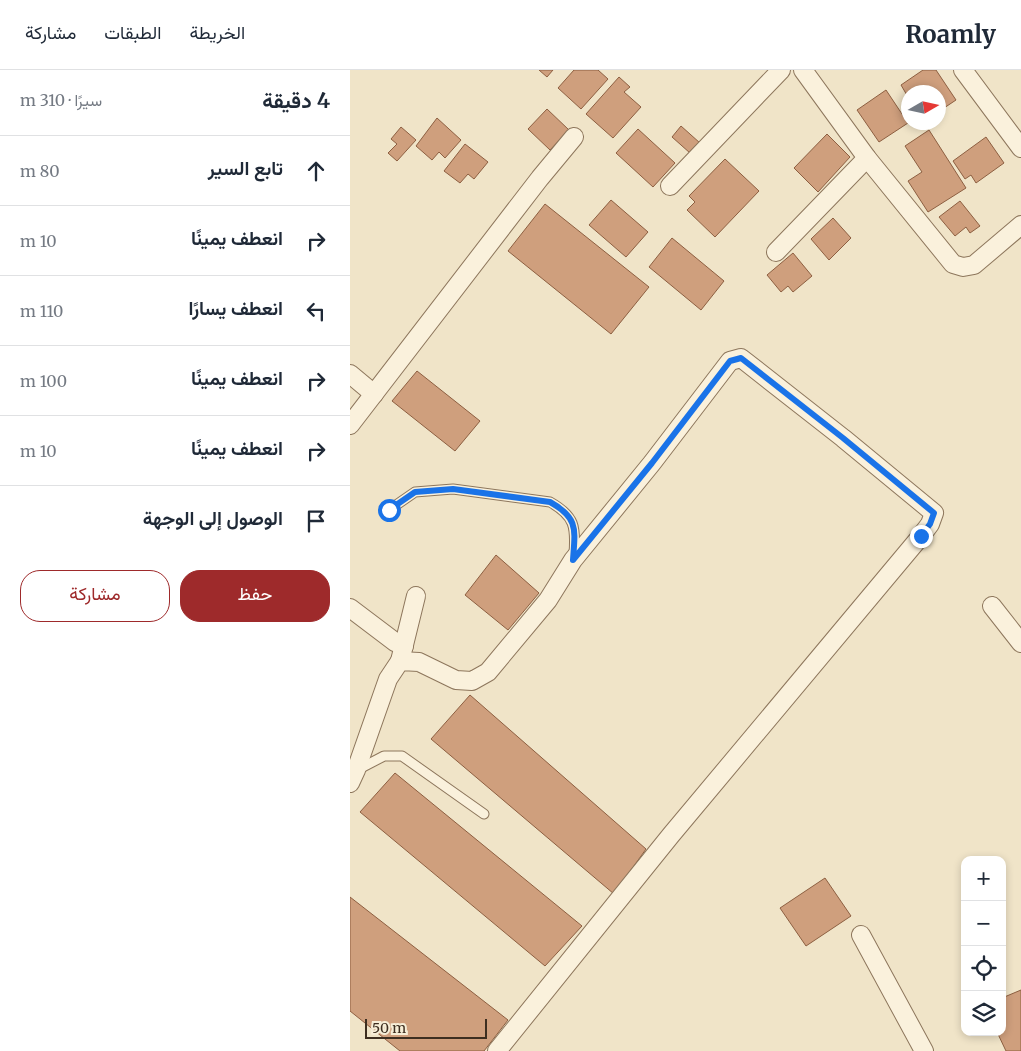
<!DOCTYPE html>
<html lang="ar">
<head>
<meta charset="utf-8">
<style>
	body { margin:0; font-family:Merriweather,Vazirmatn,serif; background:#f2f2f3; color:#1f2937; direction:rtl }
	.controls { position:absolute; right:15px; bottom:15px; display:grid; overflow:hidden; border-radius:10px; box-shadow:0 2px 8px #0003 }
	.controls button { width:45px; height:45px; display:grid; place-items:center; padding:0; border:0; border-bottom:1px solid #e0e1e3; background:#fff; color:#1f2937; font:25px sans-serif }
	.compass { position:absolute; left:551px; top:15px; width:45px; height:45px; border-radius:50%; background:#fff; box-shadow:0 2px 8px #0003; rotate:81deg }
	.scale { position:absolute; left:15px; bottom:12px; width:122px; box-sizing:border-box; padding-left:5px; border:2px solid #3d2e20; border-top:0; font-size:14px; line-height:18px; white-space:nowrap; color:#3d2e20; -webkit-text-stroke:4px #f7eed8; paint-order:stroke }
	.stop { position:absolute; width:15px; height:15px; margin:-11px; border:4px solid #1a73e8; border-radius:50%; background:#fff }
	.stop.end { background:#1a73e8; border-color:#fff; box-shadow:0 1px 5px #0008 }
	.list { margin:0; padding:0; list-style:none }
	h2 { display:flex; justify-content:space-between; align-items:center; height:65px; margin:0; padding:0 20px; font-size:21px }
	h2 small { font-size:16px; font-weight:400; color:#747a83 }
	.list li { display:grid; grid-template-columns:32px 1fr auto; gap:15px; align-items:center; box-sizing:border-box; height:70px; padding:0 20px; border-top:1px solid #e0e1e3 }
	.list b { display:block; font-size:19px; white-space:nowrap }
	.list em { font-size:16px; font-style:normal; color:#747a83 }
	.actions { display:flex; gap:10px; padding:15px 20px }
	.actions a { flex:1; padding:11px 0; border:1px solid #9e2a2b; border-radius:20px; text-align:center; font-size:18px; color:#9e2a2b }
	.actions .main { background:#9e2a2b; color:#fff }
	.icon { flex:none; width:28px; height:28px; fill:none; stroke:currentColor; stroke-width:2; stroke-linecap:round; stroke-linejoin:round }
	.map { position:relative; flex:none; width:671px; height:981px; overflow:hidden; direction:ltr }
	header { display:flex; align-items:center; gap:30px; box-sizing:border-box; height:70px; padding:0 25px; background:#fff; border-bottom:1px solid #e0e1e3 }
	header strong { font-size:24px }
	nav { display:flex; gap:28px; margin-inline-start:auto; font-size:18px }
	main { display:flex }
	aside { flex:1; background:#fff }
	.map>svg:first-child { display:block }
</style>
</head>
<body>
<header>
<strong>Roamly</strong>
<nav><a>الخريطة</a><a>الطبقات</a><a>مشاركة</a></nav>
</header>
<main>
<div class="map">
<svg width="671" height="981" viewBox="0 0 671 981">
	<rect width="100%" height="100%" fill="#f0e4c8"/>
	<!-- building -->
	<g fill="#cf9f7d" stroke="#8d5f41">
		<path d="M189,0H203L197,7Z"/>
		<path d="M224,0H248L258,9L231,39L208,18Z"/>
		<path d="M573,0H586L606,30L588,42V22H558V27L551,15Z"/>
		<path d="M269,7L280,17L274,22L291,37L263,68L236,44Z"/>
		<path d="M536,20L558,53L529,72L507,40Z"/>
		<path d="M197,39L219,60L200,80L178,59Z"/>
		<path d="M87,48L111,70L95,88L89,82L82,90L66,76Z"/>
		<path d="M331,56L350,73L340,83L322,67Z"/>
		<path d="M51,57L66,70L47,91L38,83L47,74L41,69Z"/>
		<path d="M288,59L325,93L303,117L266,83Z"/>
		<path d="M579,60L616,118L578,142L558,111L572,102L555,76Z"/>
		<path d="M477,64L500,87L468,122L444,98Z"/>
		<path d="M636,67L654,93L626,113L621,105L615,109L603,91Z"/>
		<path d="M115,74L138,92L124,109L118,104L110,113L94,101Z"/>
		<path d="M375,89L409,121L365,167L337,140L345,132L339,126Z"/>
		<path d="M261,130L298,162L276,187L239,155Z"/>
		<path d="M610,131L630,156L620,163L616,157L605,166L589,147Z"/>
		<path d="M195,134L299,217L261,264L158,181Z"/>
		<path d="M483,148L501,168L479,190L461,169Z"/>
		<path d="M322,168L374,211L351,240L299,197Z"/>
		<path d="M443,183L462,206L443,222L438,216L431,222L417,205Z"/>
		<path d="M67,301L130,351L105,381L42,331Z"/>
		<path d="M146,485L189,523L158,560L115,525Z"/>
		<path d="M120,625L296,779L264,824L81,669Z"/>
		<path d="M45,703L232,856L195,896L10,742Z"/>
		<path d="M475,808L501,846L456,876L430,838Z"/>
		<path d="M0,827L158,950L134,981H50L0,941Z"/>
		<path d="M671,920V981H656L647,962H652V928Z"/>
	</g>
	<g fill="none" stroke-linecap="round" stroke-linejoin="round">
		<!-- lane casing -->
		<g stroke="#8d765c" stroke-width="11">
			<g id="lane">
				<path d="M39,440L65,422L103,419L200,432C225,446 226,457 224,484"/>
				<path d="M7,700L34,686H52L134,744"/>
			</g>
		</g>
		<!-- street casing -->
		<g stroke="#8d765c" stroke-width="20">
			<g id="street">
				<path d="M453,0L517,88L603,194L613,197L624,195L671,155"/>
				<path d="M613,0L671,78"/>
				<path d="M320,116L431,0"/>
				<path d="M426,182L517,88"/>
				<path d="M0,304L24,324"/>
				<path d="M0,355L190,108L224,67"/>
				<path d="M642,536L671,573"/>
				<path d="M0,538L45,572L54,576"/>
				<path d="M50,591L66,526"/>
				<path d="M0,713L6,700L38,609L50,591L69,592L106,610L122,611L138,602L198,530L223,490L302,393L380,291L391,288L493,368L584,443L580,454L571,466L321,765L147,981"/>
				<path d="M511,865L574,981"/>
			</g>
		</g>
		<!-- lane -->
		<use href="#lane" stroke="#faf1dc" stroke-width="9"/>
		<!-- street -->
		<use href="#street" stroke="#faf1dc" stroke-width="18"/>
	</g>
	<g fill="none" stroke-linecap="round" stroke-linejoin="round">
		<!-- route -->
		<path stroke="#1a73e8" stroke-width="6" d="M39,440L65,422L103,419L200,432C229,448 225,460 223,490L302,393L380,291L391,288L493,368L584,443L580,454L571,466"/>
	</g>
</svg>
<div class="controls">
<button>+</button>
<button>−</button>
<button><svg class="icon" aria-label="locate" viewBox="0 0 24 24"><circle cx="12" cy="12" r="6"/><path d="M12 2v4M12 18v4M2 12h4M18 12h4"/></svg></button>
<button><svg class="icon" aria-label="layers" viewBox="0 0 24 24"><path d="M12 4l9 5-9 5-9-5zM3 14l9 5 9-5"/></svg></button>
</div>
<svg class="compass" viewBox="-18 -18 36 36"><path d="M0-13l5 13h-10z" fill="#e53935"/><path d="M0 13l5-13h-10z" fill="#747a83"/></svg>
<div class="scale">50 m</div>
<div class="stop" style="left:39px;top:440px"></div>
<div class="stop end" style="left:571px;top:466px"></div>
</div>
<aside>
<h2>4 دقيقة<small>سيرًا · 310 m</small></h2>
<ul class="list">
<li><svg class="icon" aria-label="ahead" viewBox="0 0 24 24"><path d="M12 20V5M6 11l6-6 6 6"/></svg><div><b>تابع السير</b></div><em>80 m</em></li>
<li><svg class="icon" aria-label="right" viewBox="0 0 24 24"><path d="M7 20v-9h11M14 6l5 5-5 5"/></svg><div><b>انعطف يمينًا</b></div><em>10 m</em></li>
<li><svg class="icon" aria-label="left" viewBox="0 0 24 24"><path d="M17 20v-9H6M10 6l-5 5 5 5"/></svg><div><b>انعطف يسارًا</b></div><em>110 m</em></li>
<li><svg class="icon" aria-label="right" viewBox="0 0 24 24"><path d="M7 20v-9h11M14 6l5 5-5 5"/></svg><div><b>انعطف يمينًا</b></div><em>100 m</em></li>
<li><svg class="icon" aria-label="right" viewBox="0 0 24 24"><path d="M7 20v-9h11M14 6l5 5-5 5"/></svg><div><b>انعطف يمينًا</b></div><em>10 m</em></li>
<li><svg class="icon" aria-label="arrive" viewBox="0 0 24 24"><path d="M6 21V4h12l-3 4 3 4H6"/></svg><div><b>الوصول إلى الوجهة</b></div></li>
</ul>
<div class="actions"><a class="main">حفظ</a><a>مشاركة</a></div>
</aside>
</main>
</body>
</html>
